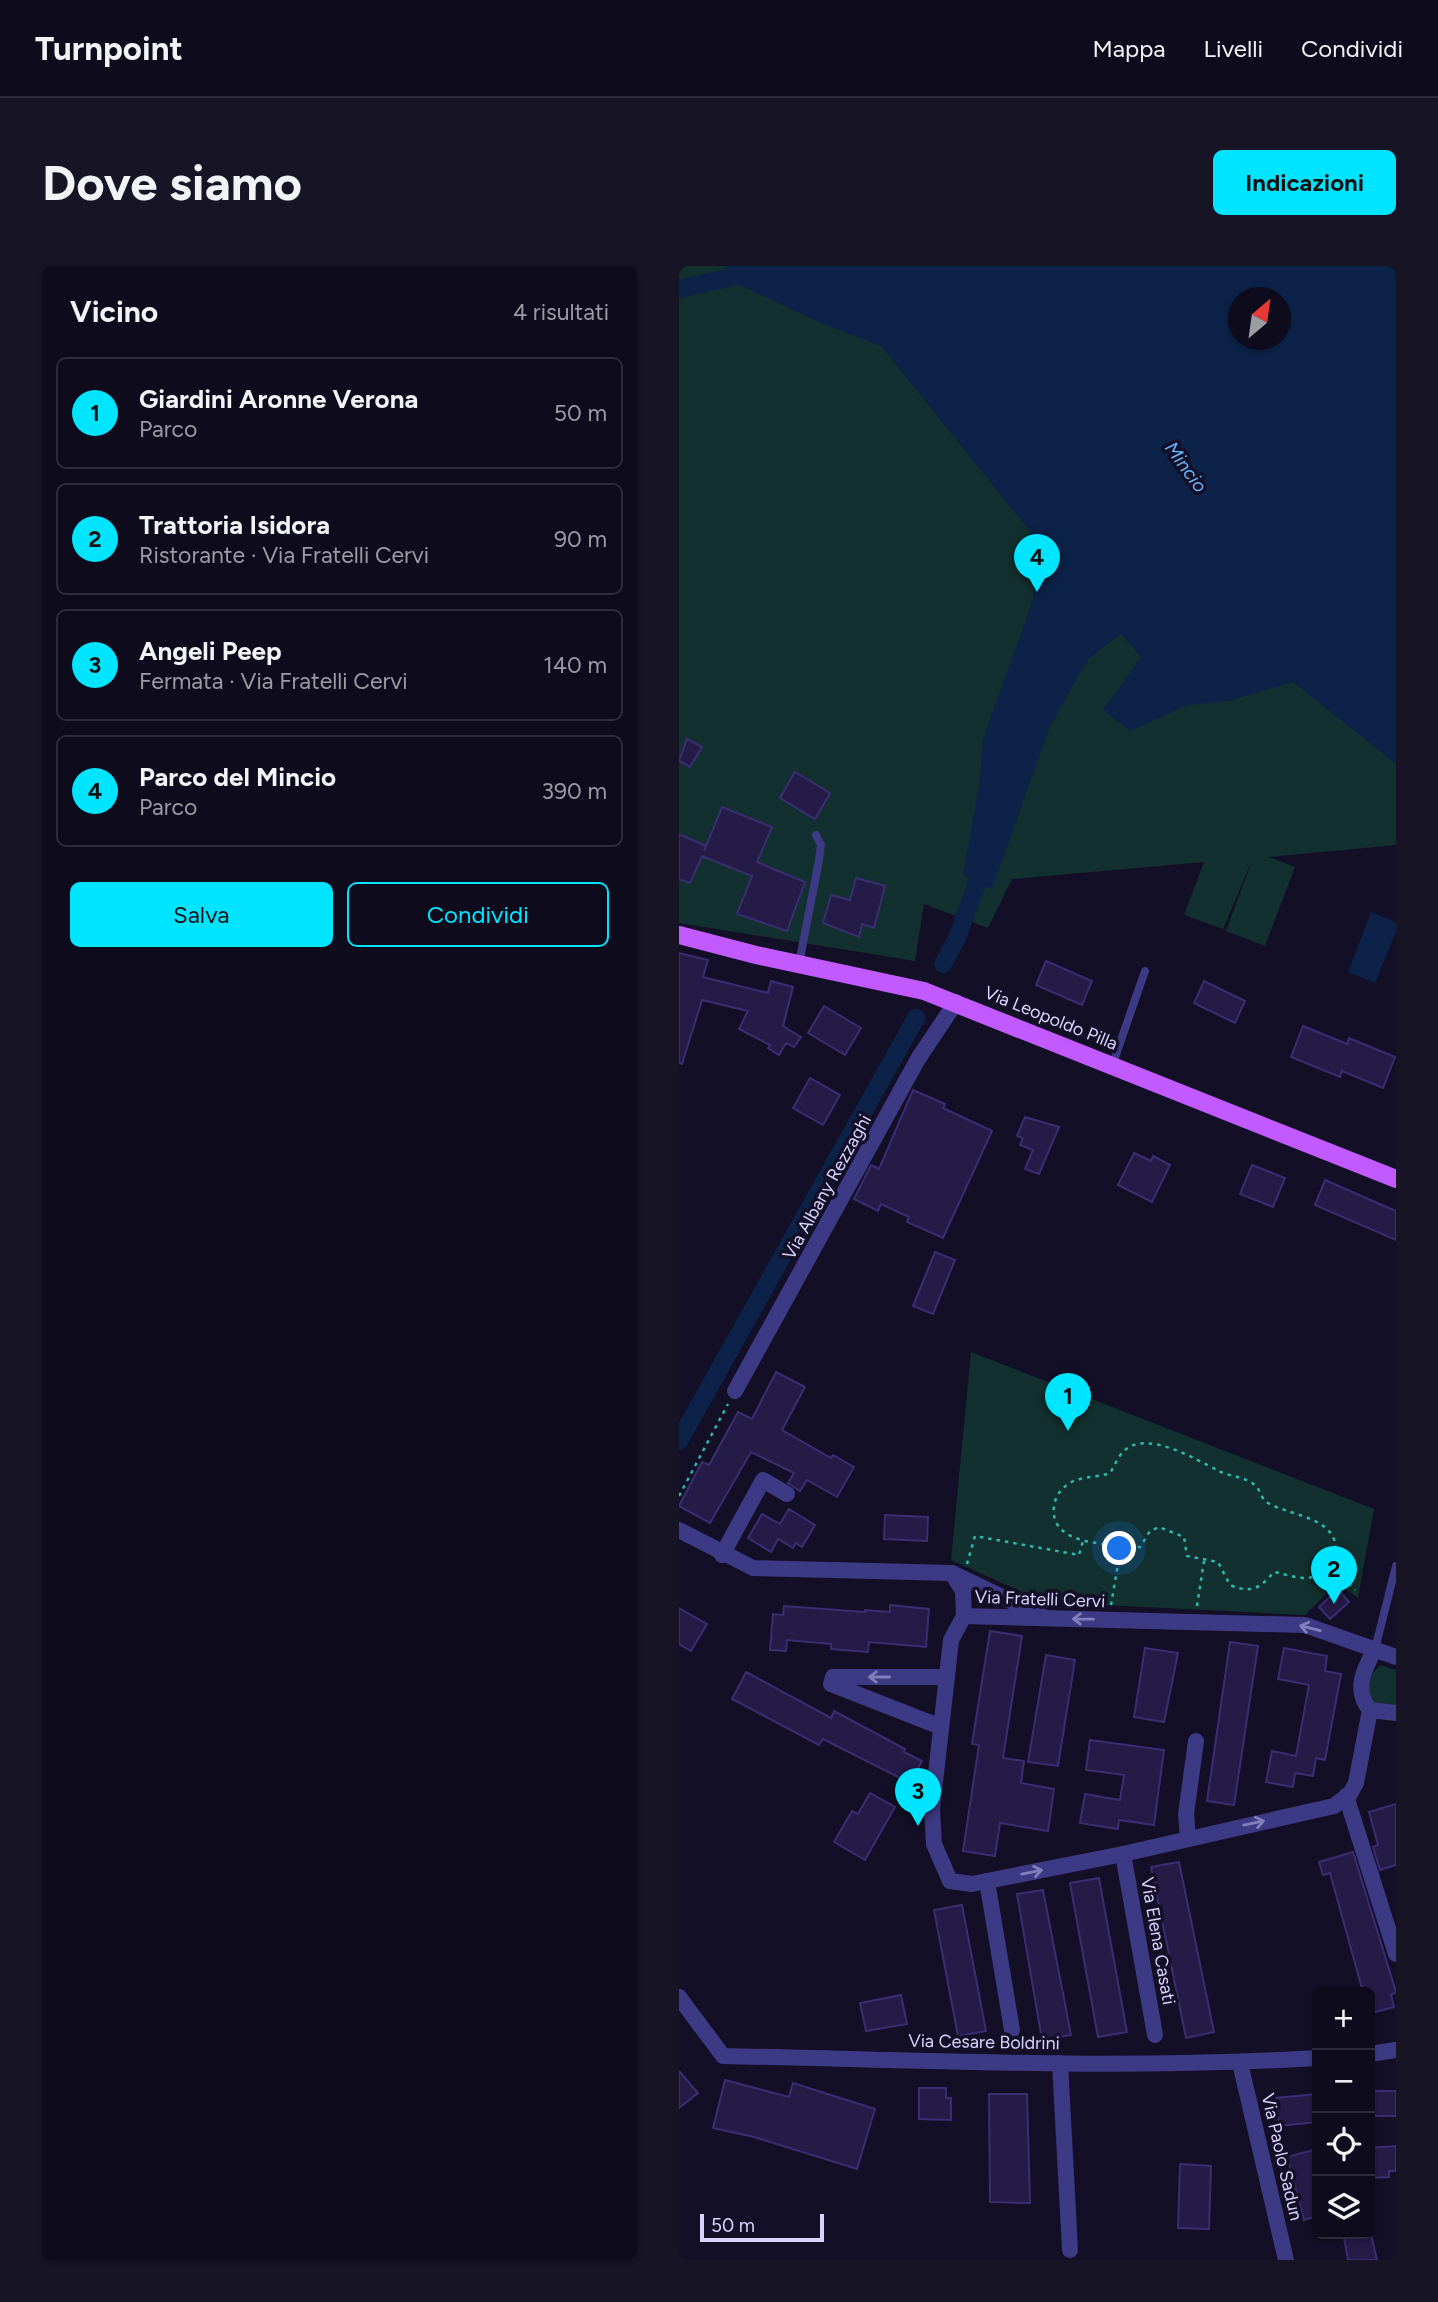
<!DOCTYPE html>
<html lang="it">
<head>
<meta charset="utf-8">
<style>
	body { margin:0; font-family:Figtree,sans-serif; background:#171425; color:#f1f3f6 }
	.controls { position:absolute; right:21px; bottom:21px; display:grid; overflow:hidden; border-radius:10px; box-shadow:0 2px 5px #0004 }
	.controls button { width:63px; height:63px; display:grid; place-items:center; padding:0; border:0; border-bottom:2px solid #2e2b3b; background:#0e0b1c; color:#f1f3f6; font:35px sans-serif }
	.compass { position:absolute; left:549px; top:21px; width:63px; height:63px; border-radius:50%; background:#0e0b1c; box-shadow:0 2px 5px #0004; rotate:29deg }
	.scale { position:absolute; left:21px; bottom:18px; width:124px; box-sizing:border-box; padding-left:7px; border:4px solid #d9d4ff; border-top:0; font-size:19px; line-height:24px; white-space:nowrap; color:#d9d4ff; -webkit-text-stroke:5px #130f26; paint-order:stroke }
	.you { position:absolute; left:441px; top:1283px; width:24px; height:24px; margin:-18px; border:5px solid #fff; border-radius:50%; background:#1a73e8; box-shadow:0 0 0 10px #1a73e833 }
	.badge { display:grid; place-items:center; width:46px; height:46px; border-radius:50%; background:#00e5ff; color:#111; font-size:23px; font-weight:700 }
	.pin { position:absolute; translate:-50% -58px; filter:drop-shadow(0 2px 4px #0008) }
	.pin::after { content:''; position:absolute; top:37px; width:24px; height:21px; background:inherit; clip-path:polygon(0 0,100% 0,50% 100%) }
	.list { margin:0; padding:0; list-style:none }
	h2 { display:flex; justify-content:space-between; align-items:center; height:91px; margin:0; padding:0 28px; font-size:30px }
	h2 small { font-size:23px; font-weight:400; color:#9b9ba3 }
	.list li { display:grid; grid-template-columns:46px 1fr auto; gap:21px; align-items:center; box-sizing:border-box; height:112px; margin:0 14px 14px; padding:0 14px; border:2px solid #2e2b3b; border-radius:10px }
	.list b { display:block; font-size:26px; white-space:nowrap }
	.list p { margin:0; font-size:23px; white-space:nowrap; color:#9b9ba3 }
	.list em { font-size:23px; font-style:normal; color:#9b9ba3 }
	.actions { display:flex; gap:14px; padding:21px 28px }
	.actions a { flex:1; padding:16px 0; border:2px solid #00e5ff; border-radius:10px; text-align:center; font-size:24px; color:#00e5ff }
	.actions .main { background:#00e5ff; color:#111 }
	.icon { flex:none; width:38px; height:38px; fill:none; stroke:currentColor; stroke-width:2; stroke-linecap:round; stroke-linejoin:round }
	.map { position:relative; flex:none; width:717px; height:1994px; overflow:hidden; border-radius:10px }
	header { display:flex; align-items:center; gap:42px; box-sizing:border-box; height:98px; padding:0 35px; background:#0e0b1c; border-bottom:2px solid #2e2b3b }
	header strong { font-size:33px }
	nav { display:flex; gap:38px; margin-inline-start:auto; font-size:24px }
	.intro { display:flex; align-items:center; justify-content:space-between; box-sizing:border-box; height:168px; padding:0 42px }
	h1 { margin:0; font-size:49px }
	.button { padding:18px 32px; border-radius:10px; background:#00e5ff; color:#111; font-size:24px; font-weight:700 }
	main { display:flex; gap:42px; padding:0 42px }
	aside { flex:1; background:#0e0b1c; border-radius:10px; box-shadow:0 2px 5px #0004 }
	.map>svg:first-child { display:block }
</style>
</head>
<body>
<header>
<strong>Turnpoint</strong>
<nav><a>Mappa</a><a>Livelli</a><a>Condividi</a></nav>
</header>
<div class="intro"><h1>Dove siamo</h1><a class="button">Indicazioni</a></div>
<main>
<aside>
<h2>Vicino<small>4 risultati</small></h2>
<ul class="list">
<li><span class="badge">1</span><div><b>Giardini Aronne Verona</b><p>Parco</p></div><em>50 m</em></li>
<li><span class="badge">2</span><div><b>Trattoria Isidora</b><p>Ristorante · Via Fratelli Cervi</p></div><em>90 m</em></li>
<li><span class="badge">3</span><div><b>Angeli Peep</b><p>Fermata · Via Fratelli Cervi</p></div><em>140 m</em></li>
<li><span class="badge">4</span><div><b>Parco del Mincio</b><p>Parco</p></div><em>390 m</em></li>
</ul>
<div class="actions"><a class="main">Salva</a><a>Condividi</a></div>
</aside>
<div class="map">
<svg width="717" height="1994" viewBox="0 0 717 1994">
	<rect width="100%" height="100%" fill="#130f26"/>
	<!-- green -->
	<g fill="#12302f" fill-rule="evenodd">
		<path d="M0,0H717V579L590,591L616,601L586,680L547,665L574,592L544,663L505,649L525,596L333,613L309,662L245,638L236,695L0,657ZM559,32H601V74H559Z"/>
		<path d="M292,1086L695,1243L679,1332L658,1317L626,1349L365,1336L272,1294Z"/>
		<path d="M702,1399L717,1404V1442L693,1436L689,1429L691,1409Z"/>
	</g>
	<!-- water -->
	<g fill="#0c2248" fill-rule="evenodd">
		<path d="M48,0H717V498L614,416L549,435L508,439L451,465L424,444L462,391L442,368L409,393L371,460L313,623L284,609L301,514L304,473L354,334L357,273L202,80L142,57L56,17ZM559,32H601V74H559Z"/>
		<path d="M692,646L717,656V666L696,717L669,706Z"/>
	</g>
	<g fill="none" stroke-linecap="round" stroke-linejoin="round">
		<!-- canal -->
		<g stroke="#0c2248" stroke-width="18">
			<path d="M0,23L102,0"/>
			<path d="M264,698L278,672L306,595"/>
			<path d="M0,1175L237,752"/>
		</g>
	</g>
	<!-- building -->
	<g fill="#241b47" stroke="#3b2d73" stroke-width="2">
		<path d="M8,473L23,481L11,501L0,495Z"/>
		<path d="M116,506L151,527L136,553L101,532Z"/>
		<path d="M43,541L93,561L78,596L126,616L108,665L58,648L73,610L23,590L11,617L0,613V568L27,580L25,585Z"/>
		<path d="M177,612L206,620L195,662L183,658L180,671L144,657L152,629L171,634Z"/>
		<path d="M0,687L29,694L24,711L89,727L92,715L114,721L104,760L122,771L115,781L107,777L100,789L89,782L91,779L60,763L69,745L23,734L3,798L0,797Z"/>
		<path d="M367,695L413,715L403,739L357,719Z"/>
		<path d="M525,715L566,735L556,757L515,737Z"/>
		<path d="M145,740L182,762L166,789L129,767Z"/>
		<path d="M624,760L668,778L670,772L716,791L704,822L663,805L661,811L612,791Z"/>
		<path d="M131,812L161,829L144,859L114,842Z"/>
		<path d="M234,824L266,838L264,842L313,865L264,972L228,956L230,951L202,938L199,945L175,933L192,899L200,903Z"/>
		<path d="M346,851L380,861L360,908L346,903L354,884L341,879L344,872L338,870Z"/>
		<path d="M455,887L472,895L474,890L491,899L473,936L439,919Z"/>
		<path d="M573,899L606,912L594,941L561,928Z"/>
		<path d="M646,914L717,945V974L636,939Z"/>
		<path d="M256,986L276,994L254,1048L234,1040Z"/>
		<path d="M97,1106L126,1121L103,1164L152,1192L154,1189L175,1201L158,1231L128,1214L121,1225L109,1217L115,1207L72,1186L31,1257L0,1240L23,1196L30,1199L59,1146L73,1153Z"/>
		<path d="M110,1243L136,1259L123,1281L117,1277L114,1282L99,1273L92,1286L69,1272L83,1248L101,1258Z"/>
		<path d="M206,1249L249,1251L248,1275L205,1273Z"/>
		<path d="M659,1323L670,1336L651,1353L640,1341Z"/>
		<path d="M211,1339L250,1343L247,1381L190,1376L189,1386L152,1383V1378L108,1374L107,1385L91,1384L94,1348L104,1349L105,1340L186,1346V1344L211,1346Z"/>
		<path d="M0,1342L28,1358L12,1385L0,1378Z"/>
		<path d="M311,1365L343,1370L324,1492L345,1495L342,1517L375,1523L369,1565L321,1557L316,1590L284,1585L300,1479L293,1478Z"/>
		<path d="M551,1376L579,1380L555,1539L528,1535Z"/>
		<path d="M466,1382L499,1387L485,1456L455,1451Z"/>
		<path d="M605,1382L648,1390L646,1405L662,1408L646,1494L637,1492L634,1510L616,1507L614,1521L587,1516L593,1485L617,1490L630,1419L599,1413Z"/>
		<path d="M367,1389L396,1394L379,1500L349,1496Z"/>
		<path d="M67,1406L152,1452L155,1445L226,1483L225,1486L243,1495L231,1517L144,1473L140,1479L53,1433Z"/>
		<path d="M411,1474L485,1484L475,1559L440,1554L439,1563L401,1557L406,1528L441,1534L445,1509L407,1504Z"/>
		<path d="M191,1527L216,1541L186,1594L155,1576L173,1545L179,1548Z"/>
		<path d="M717,1538V1599L701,1604L694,1581L699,1579L690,1546Z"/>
		<path d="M674,1586L717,1726L712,1729L715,1741L696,1746L691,1726H684L651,1607L644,1609L640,1596Z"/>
		<path d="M500,1596L535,1766L507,1772L472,1601Z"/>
		<path d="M420,1612L448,1766L419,1771L391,1617Z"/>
		<path d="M364,1624L392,1769L363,1774L338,1628Z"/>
		<path d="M283,1639L307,1765L279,1770L255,1644Z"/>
		<path d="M222,1729L228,1758L187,1765L181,1737Z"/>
		<path d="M0,1805L19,1827L0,1842Z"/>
		<path d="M46,1814L110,1831L114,1817L196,1843L178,1903L75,1871L34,1862Z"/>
		<path d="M240,1822H267V1832H272V1854L240,1853Z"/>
		<rect x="691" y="1825" width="26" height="25"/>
		<path d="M310,1828H348L351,1937L311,1936Z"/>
		<path d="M637,1828L638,1856L600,1860L597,1832Z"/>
		<path d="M717,1880V1905H710V1911L691,1912V1882Z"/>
		<path d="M638,1883V1950L625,1954L608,1891Z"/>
		<path d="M501,1898L532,1900L530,1963L499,1962Z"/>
		<path d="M678,1968H692L698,1994H669L665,1971Z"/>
	</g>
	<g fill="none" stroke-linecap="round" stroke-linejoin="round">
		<!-- path -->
		<g stroke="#2fb8b0" stroke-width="2.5" stroke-dasharray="3.5 5" stroke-linecap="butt">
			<path d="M0,1230L49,1138"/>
			<path d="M288,1298L296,1270L400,1289L404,1275"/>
			<path d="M652,1299L676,1324"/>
			<path d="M432,1339L442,1280L461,1281L471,1265L480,1261L505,1271L508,1290L539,1296L551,1319C573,1328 581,1322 595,1306C605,1308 616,1312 626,1312C646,1312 664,1291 654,1271C643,1250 608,1248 589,1237C582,1233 582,1226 577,1220C566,1210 550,1211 538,1204C518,1194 467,1163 445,1185C439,1190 435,1201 431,1207C417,1212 401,1210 389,1218C381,1224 376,1231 375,1241C371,1276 418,1277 442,1280"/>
			<path d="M518,1340L525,1295"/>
		</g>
		<!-- lane -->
		<g stroke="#3d3a85" stroke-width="8">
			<path d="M120,698L140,594L142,579L137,569"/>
			<path d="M433,800L466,705"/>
			<path d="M696,1383L717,1300"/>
		</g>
		<!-- street -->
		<g stroke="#3d3a85" stroke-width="16">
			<path d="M56,1125L239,793L277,736"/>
			<path d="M0,1264L74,1302L273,1307L363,1350"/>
			<path d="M43,1289L84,1214L108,1228"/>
			<path d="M273,1307L284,1325L285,1350"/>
			<path d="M696,1383C685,1403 674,1424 691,1444L717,1447"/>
			<path d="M691,1444L677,1517L671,1528L655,1540L444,1588L293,1618L271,1615L255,1578L253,1543L272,1374L285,1350L626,1359L717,1391"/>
			<path d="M262,1461L152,1418L154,1411H268"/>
			<path d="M667,1530L717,1688"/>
			<path d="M509,1572L507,1548L517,1475"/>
			<path d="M444,1588L476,1769"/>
			<path d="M308,1615L333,1764"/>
			<path d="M0,1731L44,1790C242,1794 441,1804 638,1792"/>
			<path d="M691,1788L717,1784"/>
			<path d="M381,1797L391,1984"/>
			<path d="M561,1797L607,1994"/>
		</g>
		<!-- primary -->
		<path stroke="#c25bff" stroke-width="18" d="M0,669L77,689L245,725L717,913"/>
	</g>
	<!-- one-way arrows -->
	<defs><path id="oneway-shaft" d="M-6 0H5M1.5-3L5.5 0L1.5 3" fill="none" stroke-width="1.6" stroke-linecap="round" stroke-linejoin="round" transform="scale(1.75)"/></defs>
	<g stroke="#837fbc">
		<use href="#oneway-shaft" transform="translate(404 1353) rotate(-179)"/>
		<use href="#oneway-shaft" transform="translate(631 1362) rotate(-166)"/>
		<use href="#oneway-shaft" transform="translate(200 1411) rotate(-180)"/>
		<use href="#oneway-shaft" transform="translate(575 1557) rotate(-12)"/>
		<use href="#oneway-shaft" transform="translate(353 1606) rotate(-11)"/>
	</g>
	<g text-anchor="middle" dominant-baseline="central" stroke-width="7" stroke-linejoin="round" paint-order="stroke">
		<!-- street labels -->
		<g font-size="18" fill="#d9d4ff" stroke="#130f26">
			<text transform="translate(372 752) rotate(22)">Via Leopoldo Pilla</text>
			<text transform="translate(148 921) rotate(-61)">Via Albany Rezzaghi</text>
			<text transform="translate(361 1333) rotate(2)">Via Fratelli Cervi</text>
			<text transform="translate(479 1675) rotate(80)">Via Elena Casati</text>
			<text transform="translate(305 1776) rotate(1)">Via Cesare Boldrini</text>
			<text transform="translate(603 1891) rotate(77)">Via Paolo Sadun</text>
		</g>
		<!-- water labels -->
		<g font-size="19" font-style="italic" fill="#62b6ff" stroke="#130f26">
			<text transform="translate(507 201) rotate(54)">Mincio</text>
		</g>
	</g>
</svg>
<div class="controls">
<button>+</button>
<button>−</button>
<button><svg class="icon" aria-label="locate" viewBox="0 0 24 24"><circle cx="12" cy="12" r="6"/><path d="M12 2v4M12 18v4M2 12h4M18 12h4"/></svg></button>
<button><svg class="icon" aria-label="layers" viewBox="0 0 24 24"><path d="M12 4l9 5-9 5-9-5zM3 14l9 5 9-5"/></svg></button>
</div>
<svg class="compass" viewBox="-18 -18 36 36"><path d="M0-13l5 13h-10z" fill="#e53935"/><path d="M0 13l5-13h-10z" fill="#9b9ba3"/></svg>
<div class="scale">50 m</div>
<div class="you"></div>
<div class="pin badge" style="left:389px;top:1165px">1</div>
<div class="pin badge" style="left:655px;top:1338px">2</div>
<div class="pin badge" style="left:239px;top:1560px">3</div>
<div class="pin badge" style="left:358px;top:326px">4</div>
</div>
</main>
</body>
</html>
